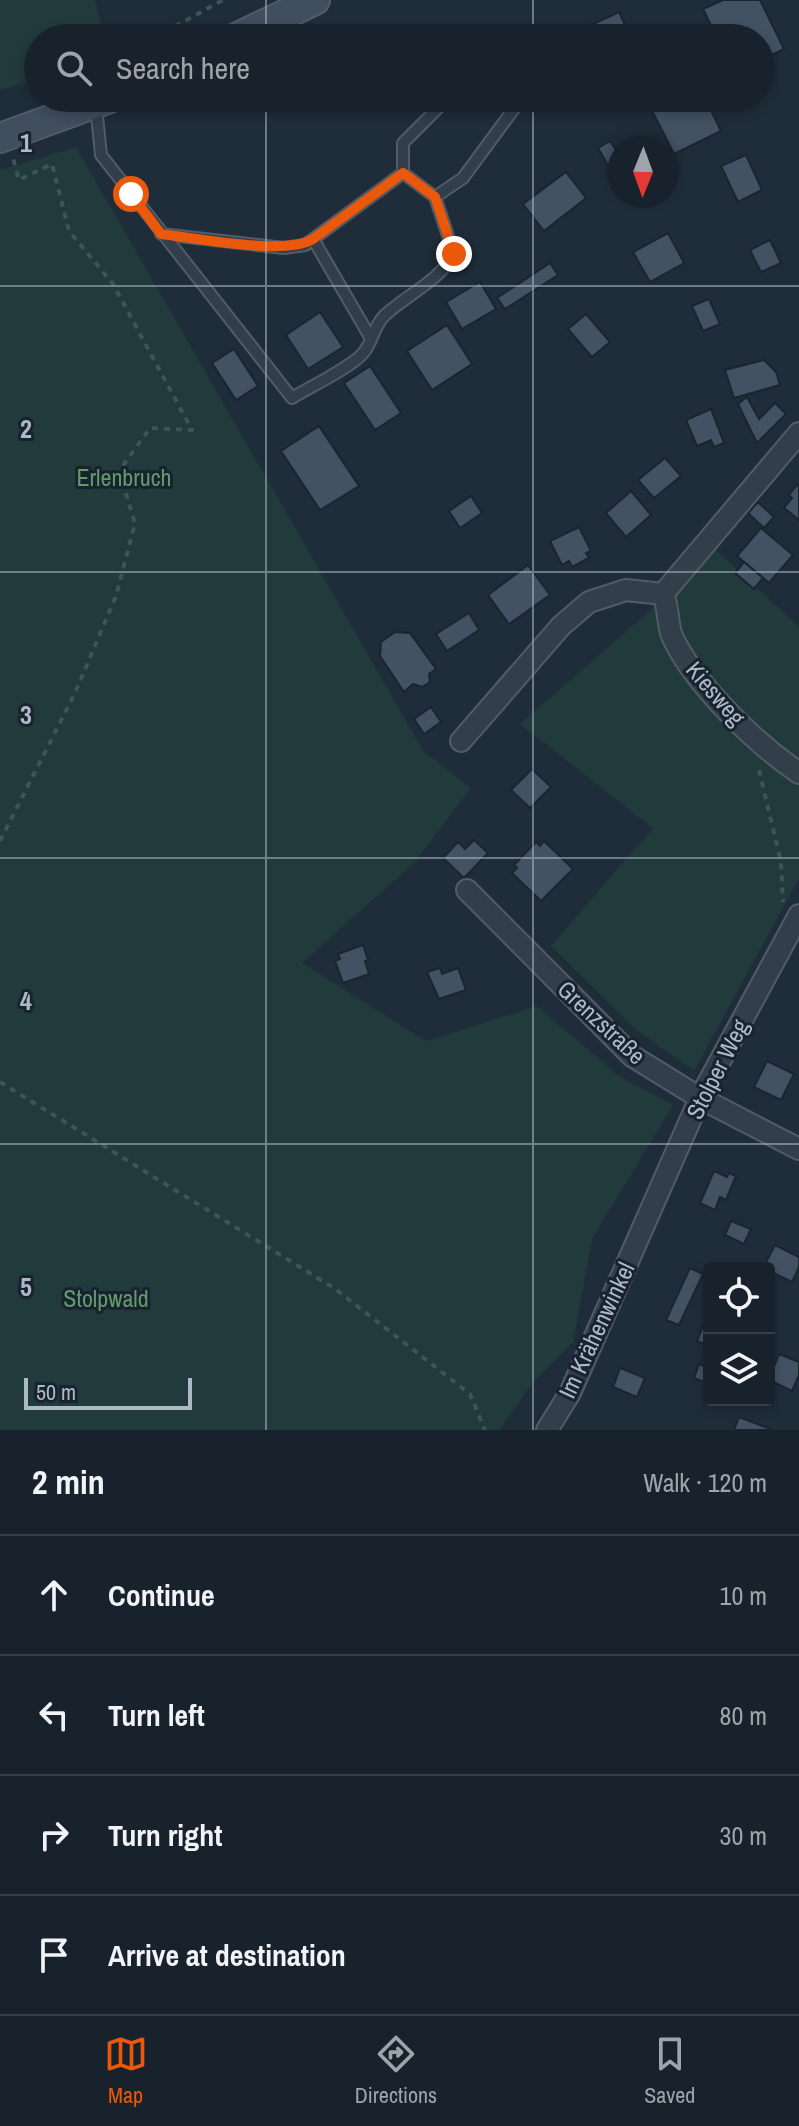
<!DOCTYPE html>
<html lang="en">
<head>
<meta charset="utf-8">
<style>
	body { margin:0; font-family:"Archivo Narrow",sans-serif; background:#202a34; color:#f1f3f6 }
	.controls { position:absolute; right:24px; bottom:24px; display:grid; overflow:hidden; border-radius:8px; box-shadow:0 4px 12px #0003 }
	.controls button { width:72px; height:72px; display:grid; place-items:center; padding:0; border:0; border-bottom:2px solid #363f48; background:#17222c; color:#f1f3f6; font:40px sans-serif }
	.compass { position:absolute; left:607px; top:136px; width:72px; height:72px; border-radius:50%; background:#17222c; box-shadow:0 4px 12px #0003; rotate:181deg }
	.scale { position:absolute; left:24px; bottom:20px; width:168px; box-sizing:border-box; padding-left:8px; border:4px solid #adb9c7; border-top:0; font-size:22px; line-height:28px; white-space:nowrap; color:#adb9c7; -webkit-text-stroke:6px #18232f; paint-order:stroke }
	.stop { position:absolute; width:24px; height:24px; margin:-18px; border:6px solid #ea580c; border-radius:50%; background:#fff }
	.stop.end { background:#ea580c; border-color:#fff; box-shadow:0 2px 8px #0008 }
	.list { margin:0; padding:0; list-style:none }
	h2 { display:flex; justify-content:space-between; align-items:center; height:104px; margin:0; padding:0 32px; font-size:34px }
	h2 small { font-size:26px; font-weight:400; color:#9ea4a9 }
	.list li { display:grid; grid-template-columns:52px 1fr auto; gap:24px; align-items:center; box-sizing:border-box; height:120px; padding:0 32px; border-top:2px solid #363f48 }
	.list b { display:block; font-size:30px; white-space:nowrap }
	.list em { font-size:26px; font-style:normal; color:#9ea4a9 }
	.icon { flex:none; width:44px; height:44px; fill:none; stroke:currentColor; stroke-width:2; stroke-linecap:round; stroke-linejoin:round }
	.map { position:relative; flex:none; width:799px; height:1430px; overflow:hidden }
	.search { position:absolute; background:#17222c; box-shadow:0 4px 12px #0003; left:24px; right:24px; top:24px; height:88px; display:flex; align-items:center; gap:20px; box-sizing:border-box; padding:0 28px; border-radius:44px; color:#9ea4a9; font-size:30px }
	.sheet { height:584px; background:#17222c }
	nav { display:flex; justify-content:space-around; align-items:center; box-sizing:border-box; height:112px; border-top:2px solid #363f48; background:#17222c; font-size:22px; color:#9ea4a9 }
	nav a { display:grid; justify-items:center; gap:4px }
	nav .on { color:#ea580c }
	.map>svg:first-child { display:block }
</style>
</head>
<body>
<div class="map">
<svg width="799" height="1430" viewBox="0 0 799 1430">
	<rect width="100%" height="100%" fill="#1f2d3a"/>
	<!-- green -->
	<g fill="#213a3b">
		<path d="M0,0H95L104,38H38V79L0,90Z"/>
		<path d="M76,147L424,752L471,788L415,862L302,963L426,1041L537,1006L619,1076L673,1105L592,1239L573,1342L535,1380L499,1430H0V170Z"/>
		<path d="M712,546L799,627V878L694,1071L638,1031L551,946L653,828L520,724L653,608Z"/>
	</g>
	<!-- building -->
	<g fill="#425262" stroke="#1a2531" stroke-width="2">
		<path d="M723,0H760L784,49L761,60V38H717L703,9Z"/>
		<path d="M619,12L631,38H581L578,31Z"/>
		<path d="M705,98L721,131L674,154L646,99Z"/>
		<path d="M610,141L619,155V184L598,148Z"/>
		<path d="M746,155L762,190L738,202L721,166Z"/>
		<path d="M566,172L586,198L544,231L523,204Z"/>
		<path d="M668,233L684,263L650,282L633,252Z"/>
		<path d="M770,240L781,263L761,272L750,250Z"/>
		<path d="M550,263L558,275L505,309L497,298Z"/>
		<path d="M480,282L496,309L462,329L446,302Z"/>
		<path d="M709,299L720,324L703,331L692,306Z"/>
		<path d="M320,312L343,347L308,369L286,335Z"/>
		<path d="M586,314L610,342L592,357L568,329Z"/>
		<path d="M447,325L472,364L432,390L407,351Z"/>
		<path d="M234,349L258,386L236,400L212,363Z"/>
		<path d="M764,360L776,372L780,385L734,398L725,370Z"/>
		<path d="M370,366L401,413L375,430L344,383Z"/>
		<path d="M747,397L759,419L775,403L786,414L757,443L738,404Z"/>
		<path d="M711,409L724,443L714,447L711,440L697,446L686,420Z"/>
		<path d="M319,426L359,486L320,510L281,451Z"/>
		<path d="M665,458L681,476L654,498L638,480Z"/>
		<path d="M797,485L799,486V520L784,508L792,498L789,495Z"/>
		<path d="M631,491L651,515L626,537L606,513Z"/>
		<path d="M471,496L482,513L460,528L449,511Z"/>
		<path d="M758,502L774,517L764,528L748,513Z"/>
		<path d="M579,527L591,551L586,553L589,558L572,567L569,561L562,565L550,541Z"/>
		<path d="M761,528L793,555L769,583L737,556Z"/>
		<path d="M744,562L763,578L754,589L735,573Z"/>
		<path d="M528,565L550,595L509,624L488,595Z"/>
		<path d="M469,613L479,630L447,651L436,634Z"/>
		<path d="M395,632L410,633L436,669L429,674L430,682L422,687L413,684L404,692L380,656L381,642Z"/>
		<path d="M431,707L441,722L424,734L414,719Z"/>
		<path d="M532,769L551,787L530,808L511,790Z"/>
		<path d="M474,840L488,853L464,878L443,858L458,842L465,849Z"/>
		<path d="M544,841L573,869L541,901L512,873L517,868L514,865L536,842L540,846Z"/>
		<path d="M363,945L368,960L365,961L369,974L343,983L335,961L340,959L338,954Z"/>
		<path d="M440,968L442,974L458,968L466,990L439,999L427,972Z"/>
		<path d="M767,1061L794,1074L781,1100L754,1087Z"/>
		<path d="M714,1171L727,1177L729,1173L736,1176L726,1200L720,1197L715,1210L700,1203Z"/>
		<path d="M731,1221L751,1229L744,1244L725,1235Z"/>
		<path d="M775,1245L799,1257V1267L792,1282L769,1271V1268H763Z"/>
		<path d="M690,1268L703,1274L679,1325L666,1320Z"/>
		<path d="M706,1318L709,1319V1346L697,1341Z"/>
		<path d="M779,1354L799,1362V1375L792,1391L769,1380Z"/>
		<path d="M699,1364L709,1369V1384L694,1378Z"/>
		<path d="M620,1368L645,1378L637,1397L613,1387Z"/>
		<path d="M739,1417L773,1430H734Z"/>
	</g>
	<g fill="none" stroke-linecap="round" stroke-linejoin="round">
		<!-- service casing -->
		<g stroke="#505c68" stroke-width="14">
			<g id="service">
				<path d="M96,106L101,155L292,398C308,388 354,366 364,352C373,341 374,325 385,315C408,294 439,281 454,254L435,197"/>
				<path d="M403,173L435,197L463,178L516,106L517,98"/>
				<path d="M403,173V143L448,98"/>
				<path d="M161,234L284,248L305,245L403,173"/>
				<path d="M313,239L370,337"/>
			</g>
		</g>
		<!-- minor casing -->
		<g stroke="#505c68" stroke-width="24">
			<g id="minor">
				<path d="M663,594C669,608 667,623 672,636C694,684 755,743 799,773"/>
				<path d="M461,741L561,626L589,602L626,590L663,594L799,433"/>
				<path d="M467,890L632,1056L700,1098L799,1149"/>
				<path d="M547,1430L570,1393L700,1098L799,915"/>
			</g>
		</g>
		<!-- secondary casing -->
		<g stroke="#505c68" stroke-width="32">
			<g id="secondary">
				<path d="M236,38L315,0"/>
				<path d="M0,138L110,98"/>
			</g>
		</g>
		<!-- path -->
		<g stroke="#3b5656" stroke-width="4" stroke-dasharray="6 6" stroke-linecap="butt">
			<path d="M154,38L223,0"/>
			<path d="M759,770L781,862L783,902"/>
			<path d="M0,841L75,693L116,596L135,523L119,471L150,428L192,430L113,284L69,231L52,164L19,180L13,158"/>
			<path d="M0,1082L334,1288L470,1394L485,1430"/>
		</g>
		<!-- service -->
		<use href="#service" stroke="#323e4a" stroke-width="10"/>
		<!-- minor -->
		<use href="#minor" stroke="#323e4a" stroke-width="20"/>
		<!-- secondary -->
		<use href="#secondary" stroke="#404e5e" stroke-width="28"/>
	</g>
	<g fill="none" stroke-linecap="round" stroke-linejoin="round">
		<!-- route -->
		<path stroke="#ea580c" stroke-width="10" d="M131,194L161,234C196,238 286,256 313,239L403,173L435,197L454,254"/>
	</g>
	<!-- grid -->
	<path fill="none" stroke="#adb9c7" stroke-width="2" stroke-opacity="0.55" d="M266,0V38M533,0V38M266,98V1430M533,98V1430M0,286H799M0,572H799M0,858H799M0,1144H799"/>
	<g text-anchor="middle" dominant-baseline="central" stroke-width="6" stroke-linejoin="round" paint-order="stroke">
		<!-- park labels -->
		<g font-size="24" fill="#629a6a" stroke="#18232f">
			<text x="124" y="477">Erlenbruch</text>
			<text x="106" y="1298">Stolpwald</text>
		</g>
		<!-- street labels -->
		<g font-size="24" fill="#adb9c7" stroke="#18232f">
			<text transform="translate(716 693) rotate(49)">Kiesweg</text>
			<text transform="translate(602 1022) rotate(43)">Grenzstraße</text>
			<text transform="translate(717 1069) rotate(-63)">Stolper Weg</text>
			<text transform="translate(596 1330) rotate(-65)">Im Krähenwinkel</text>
		</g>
	</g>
	<g font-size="26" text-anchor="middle" font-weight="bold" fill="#adb9c7" stroke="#18232f" stroke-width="6" stroke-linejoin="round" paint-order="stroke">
		<text x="26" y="152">1</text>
		<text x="26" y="438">2</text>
		<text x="26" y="724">3</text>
		<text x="26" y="1010">4</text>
		<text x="26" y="1296">5</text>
	</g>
</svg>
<div class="controls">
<button><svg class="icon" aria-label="locate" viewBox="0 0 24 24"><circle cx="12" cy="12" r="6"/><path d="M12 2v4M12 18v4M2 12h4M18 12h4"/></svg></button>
<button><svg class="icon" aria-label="layers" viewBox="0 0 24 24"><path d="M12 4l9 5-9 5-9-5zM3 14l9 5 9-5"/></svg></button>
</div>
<svg class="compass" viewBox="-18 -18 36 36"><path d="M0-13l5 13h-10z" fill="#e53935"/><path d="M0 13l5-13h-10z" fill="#9ea4a9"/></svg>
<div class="scale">50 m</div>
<div class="stop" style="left:131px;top:194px"></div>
<div class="stop end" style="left:454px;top:254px"></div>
<div class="search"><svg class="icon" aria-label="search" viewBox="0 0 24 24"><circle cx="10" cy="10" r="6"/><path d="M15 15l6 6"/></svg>Search here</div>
</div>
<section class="sheet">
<h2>2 min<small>Walk · 120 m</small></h2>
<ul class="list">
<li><svg class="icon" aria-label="ahead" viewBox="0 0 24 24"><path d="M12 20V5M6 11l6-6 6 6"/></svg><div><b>Continue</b></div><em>10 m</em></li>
<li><svg class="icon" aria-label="left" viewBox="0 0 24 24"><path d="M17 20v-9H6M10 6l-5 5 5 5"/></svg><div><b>Turn left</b></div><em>80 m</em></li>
<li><svg class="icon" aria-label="right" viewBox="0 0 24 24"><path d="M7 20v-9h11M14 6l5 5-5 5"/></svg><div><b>Turn right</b></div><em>30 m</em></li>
<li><svg class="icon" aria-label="arrive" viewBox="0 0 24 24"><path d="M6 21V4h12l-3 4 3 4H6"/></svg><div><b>Arrive at destination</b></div></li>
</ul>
</section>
<nav>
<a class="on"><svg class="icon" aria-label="map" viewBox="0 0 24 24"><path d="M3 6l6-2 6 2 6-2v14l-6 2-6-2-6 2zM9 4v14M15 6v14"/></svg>Map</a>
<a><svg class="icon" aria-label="directions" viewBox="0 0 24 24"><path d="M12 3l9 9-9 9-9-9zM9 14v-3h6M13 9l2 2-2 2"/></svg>Directions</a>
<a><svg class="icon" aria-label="saved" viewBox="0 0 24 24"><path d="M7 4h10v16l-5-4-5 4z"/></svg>Saved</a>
</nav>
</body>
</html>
